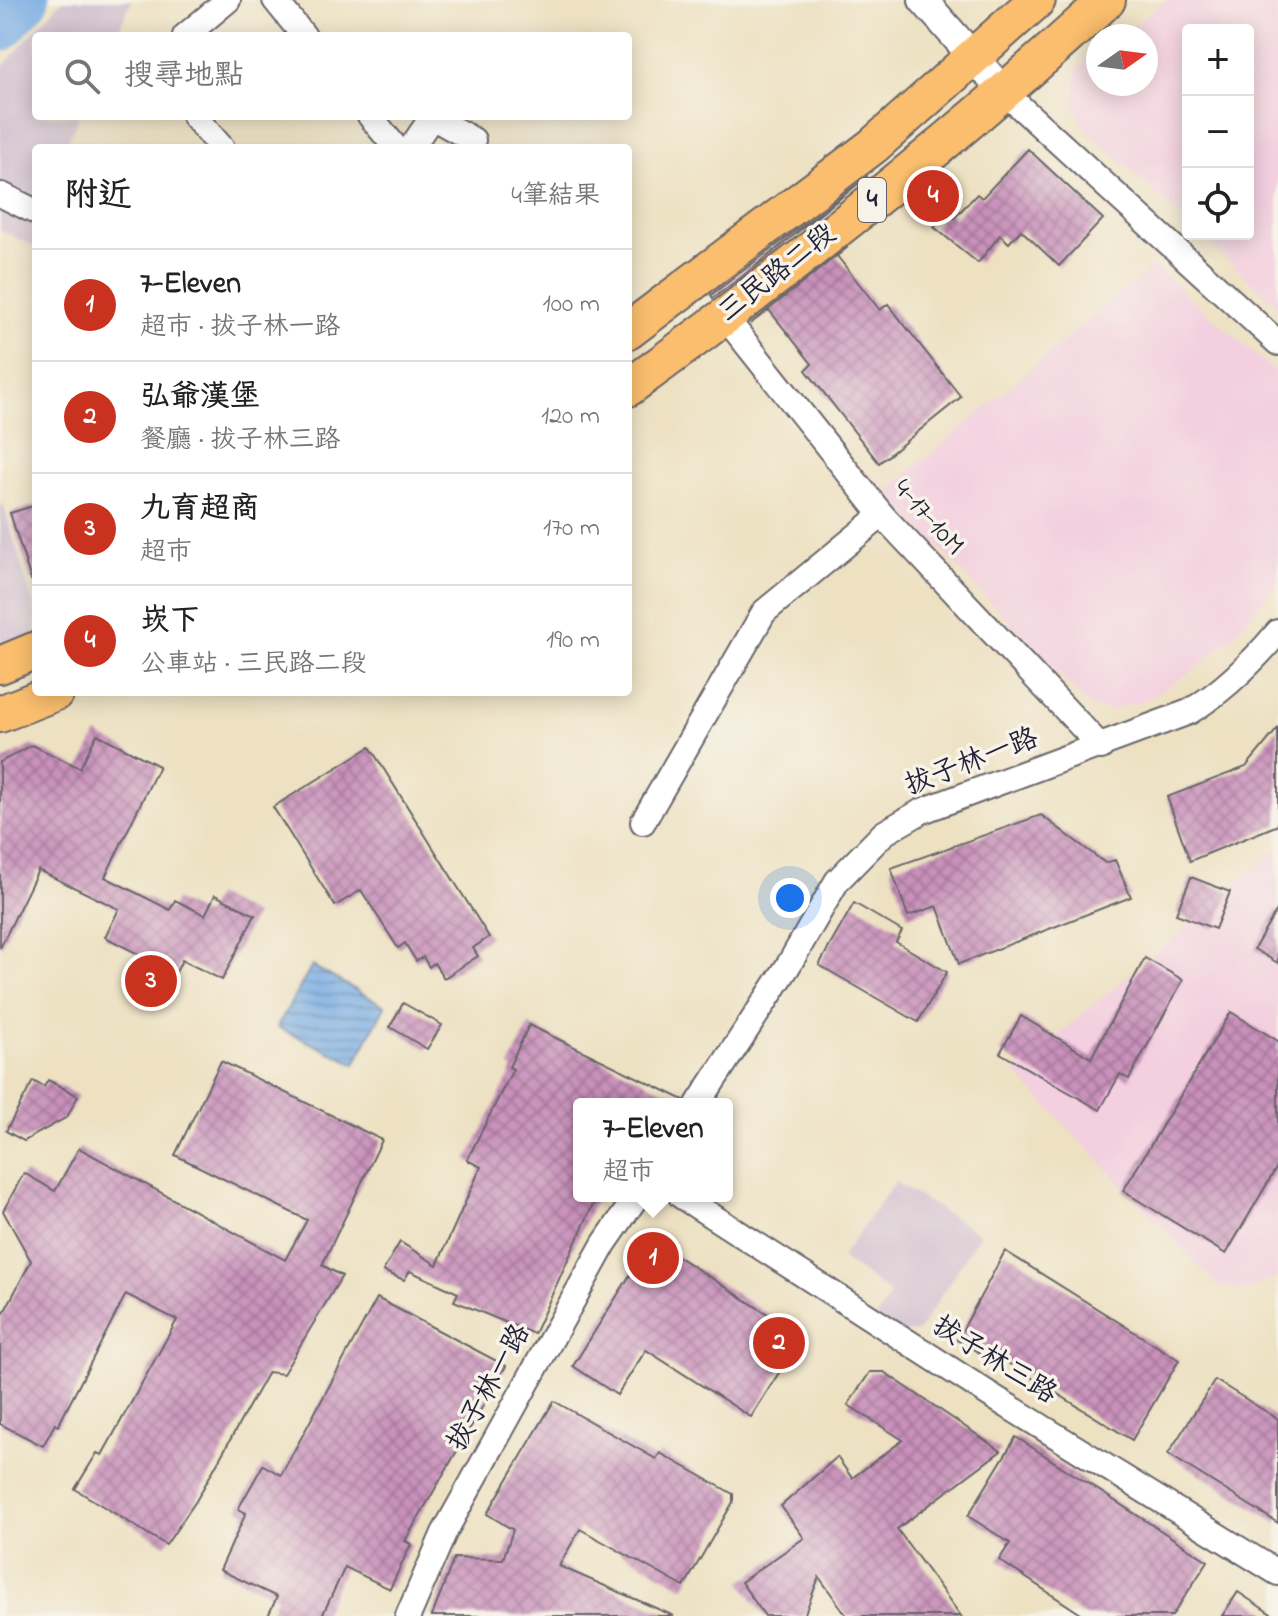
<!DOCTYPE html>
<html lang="zh-TW">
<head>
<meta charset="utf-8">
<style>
	body { margin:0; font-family:"Indie Flower","LXGW WenKai TC",sans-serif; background:#f6f6f6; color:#222 }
	.controls { position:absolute; right:24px; top:24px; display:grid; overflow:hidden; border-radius:8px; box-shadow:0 4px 20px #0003 }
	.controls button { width:72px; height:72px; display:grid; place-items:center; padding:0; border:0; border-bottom:2px solid #e0e0e0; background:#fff; color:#222; font:40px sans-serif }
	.compass { position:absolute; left:1086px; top:24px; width:72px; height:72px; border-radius:50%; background:#fff; box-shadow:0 4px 20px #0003; rotate:76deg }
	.you { position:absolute; left:790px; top:898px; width:28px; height:28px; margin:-20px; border:6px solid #fff; border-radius:50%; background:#1a73e8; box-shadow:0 0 0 12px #1a73e833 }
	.badge { display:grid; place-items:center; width:52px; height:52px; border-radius:50%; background:#c8321e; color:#fff; font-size:26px; font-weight:700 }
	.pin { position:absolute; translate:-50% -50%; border:4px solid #fff; box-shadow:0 2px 8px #0006 }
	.popup { position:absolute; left:573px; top:1098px; width:160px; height:104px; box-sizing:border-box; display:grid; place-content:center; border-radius:8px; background:#fff; filter:drop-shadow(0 2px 6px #0005); font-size:26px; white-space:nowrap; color:#767676 }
	.popup b { font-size:30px; color:#222 }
	.popup::after { content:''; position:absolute; left:50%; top:100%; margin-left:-16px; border:16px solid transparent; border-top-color:#fff }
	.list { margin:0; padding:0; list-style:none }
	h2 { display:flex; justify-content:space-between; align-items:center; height:104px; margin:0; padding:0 32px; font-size:34px }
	h2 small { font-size:26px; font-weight:400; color:#767676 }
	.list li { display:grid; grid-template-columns:52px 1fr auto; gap:24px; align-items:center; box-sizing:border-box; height:112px; padding:0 32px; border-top:2px solid #e0e0e0 }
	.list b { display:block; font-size:30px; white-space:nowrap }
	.list p { margin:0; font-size:26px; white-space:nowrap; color:#767676 }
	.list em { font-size:26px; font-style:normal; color:#767676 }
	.icon { flex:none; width:44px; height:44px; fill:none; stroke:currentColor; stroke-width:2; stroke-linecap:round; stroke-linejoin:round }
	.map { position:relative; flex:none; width:1278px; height:1616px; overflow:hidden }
	.search { position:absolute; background:#fff; box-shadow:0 4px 20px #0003; left:32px; top:32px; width:600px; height:88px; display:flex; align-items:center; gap:20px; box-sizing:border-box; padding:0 28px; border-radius:8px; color:#767676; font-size:30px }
	.panel { position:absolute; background:#fff; box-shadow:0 4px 20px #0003; left:32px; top:144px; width:600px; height:552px; border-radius:8px }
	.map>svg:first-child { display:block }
</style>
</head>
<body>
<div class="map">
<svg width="1278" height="1616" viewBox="0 0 1278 1616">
	<defs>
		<pattern id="water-rules" width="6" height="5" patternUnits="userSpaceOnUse" patternTransform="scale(2)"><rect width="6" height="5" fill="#76aae3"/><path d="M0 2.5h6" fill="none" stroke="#608ab9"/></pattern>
		<pattern id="building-cross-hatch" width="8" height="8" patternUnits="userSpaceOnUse" patternTransform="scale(2)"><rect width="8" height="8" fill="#c991bb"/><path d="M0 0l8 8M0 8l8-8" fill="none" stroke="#a37699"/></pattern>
	</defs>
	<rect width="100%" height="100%" fill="#f7f3e8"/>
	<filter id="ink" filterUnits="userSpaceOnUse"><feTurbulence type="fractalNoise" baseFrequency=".0125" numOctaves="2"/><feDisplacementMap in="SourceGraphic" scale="16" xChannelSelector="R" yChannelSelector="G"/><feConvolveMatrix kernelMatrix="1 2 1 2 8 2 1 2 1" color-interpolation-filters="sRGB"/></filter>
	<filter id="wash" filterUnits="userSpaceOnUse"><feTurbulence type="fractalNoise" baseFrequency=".006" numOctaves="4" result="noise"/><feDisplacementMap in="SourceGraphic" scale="32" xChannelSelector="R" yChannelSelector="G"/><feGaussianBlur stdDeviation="1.8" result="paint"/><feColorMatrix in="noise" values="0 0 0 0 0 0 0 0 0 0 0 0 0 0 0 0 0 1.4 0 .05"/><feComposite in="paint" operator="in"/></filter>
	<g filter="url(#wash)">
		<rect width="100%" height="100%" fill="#ede1c2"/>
		<!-- built -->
		<g fill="#f3cfdf">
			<path d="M1166,0H1278V307L1199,234H1248V30H1188V224L1081,125L1075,99L1078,68L1098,53V84H1146V36H1120Z"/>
			<path d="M1153,266L1278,374V582L1231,639L1192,671L1150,698L1114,710L1091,708L886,492Z"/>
			<path d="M1278,849V1278L1242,1290L1220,1288L1015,1072Z"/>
		</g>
		<!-- industrial -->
		<g fill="#cfbdce">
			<path d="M62,0H132L116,36H36V116H79L64,148H36V247L0,230V70Z"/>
			<path d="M0,504L4,506L36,614V634L0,654Z"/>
			<path d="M895,1182L980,1234L918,1332L897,1333L875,1320L891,1294L841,1258Z"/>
		</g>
		<!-- water -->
		<path fill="url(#water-rules)" stroke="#4c668f" stroke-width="2" d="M312,966L385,1006L355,1064L277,1027Z"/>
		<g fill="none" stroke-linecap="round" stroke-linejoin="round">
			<!-- river -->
			<path stroke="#76aae3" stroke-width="46" d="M0,29L26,0"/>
		</g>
		<g id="blocks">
			<!-- building -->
			<g fill="url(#building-cross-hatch)">
				<path d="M1028,149L1103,219L1059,266L1021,230L1009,243L1000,235L978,263L934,227L947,211L954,218L977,194L982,198Z"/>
				<path d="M868,176L739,279L713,298L711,295Z"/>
				<path d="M848,247L837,256L880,310L888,304L961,397L879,463L806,370L812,364L769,310L750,324Z"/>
				<path d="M36,505V580H31L10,513Z"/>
				<path d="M1278,728V825L1190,861L1167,797L1246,767Z"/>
				<path d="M97,734L159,766L105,877L170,910L175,900L205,915L215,895L255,915L222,980L182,960L162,1000L133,985L146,958L105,937L119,909L38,870L0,948V762L32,745L80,768Z"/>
				<path d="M370,747L489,937L473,948L478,956L444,978L434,963L429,967L423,957L416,961L405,943L398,948L361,890L335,906L273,807Z"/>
				<path d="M1041,815L1105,863L1115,860L1131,897L959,964L937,906L908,916L891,868Z"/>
				<path d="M1191,877L1230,892L1215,929L1176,914Z"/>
				<path d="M854,903L902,931L896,942L947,972L918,1022L819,965Z"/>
				<path d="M1278,908V963L1254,949Z"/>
				<path d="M1145,958L1183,980L1129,1079L1120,1074L1100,1110L1000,1053L1021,1016L1091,1058Z"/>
				<path d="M403,1003L442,1025L427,1049L390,1027Z"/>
				<path d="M1231,1012L1278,1041V1165L1226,1254L1123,1191Z"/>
				<path d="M529,1025L684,1100L683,1104H579V1196H597L534,1334L454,1301L458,1293L410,1271L404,1280L383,1271L400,1242L437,1265L481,1167L467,1160L513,1069L509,1067Z"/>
				<path d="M221,1061L382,1140L322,1265L342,1276L283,1374L268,1372L196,1501L166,1545L75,1489L97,1453L102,1455L177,1320L126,1294L58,1426L55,1424L43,1446L0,1424V1320L31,1261L3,1211L24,1173L55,1191L79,1148L285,1260L307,1220L175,1155Z"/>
				<path d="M48,1080L78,1096L67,1117L24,1141L6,1131L33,1081L44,1087Z"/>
				<path d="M652,1240L802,1336L751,1417L646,1350L617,1395L573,1366Z"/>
				<path d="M1005,1251L1179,1360L1132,1440L1000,1358L998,1363L957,1340Z"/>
				<path d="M377,1298L506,1366L405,1541L411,1544L390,1589L345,1567L322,1616H268L277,1597L220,1570L246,1513L238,1509L263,1465L281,1475Z"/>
				<path d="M870,1372H884L1001,1451L897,1529L961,1616H847L819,1577L804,1616H765L741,1582L804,1538L781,1506L837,1457L852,1478L903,1440L848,1405Z"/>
				<path d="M1215,1380L1278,1419V1523L1168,1454Z"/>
				<path d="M554,1401L656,1459L660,1453L733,1494V1502L684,1587L580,1529L559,1566L674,1616H432L454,1558L503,1559L513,1530L487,1514Z"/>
				<path d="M1016,1437L1208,1561L1172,1616H1084L999,1560L1010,1543L968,1516Z"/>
				<path d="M1238,1592L1274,1616H1222Z"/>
			</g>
		</g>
	</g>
	<g filter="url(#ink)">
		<use href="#blocks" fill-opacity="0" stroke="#69656a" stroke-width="2"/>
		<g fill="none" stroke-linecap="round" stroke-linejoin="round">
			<!-- minor casing -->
			<g stroke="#69656a" stroke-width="28">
				<g id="minor">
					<path d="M275,0L304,36"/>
					<path d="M185,36L228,0"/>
					<path d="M1005,93L1278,343"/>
					<path d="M194,116L222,148"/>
					<path d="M370,116L396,148"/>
					<path d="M411,148L432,117L473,140"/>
					<path d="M2,195L36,212"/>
					<path d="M725,317L882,515L1101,747"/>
					<path d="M643,822L764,612L882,515"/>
					<path d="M698,1104L788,966L837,881L884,833L922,811L1189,712C1224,691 1252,663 1278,632"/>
					<path d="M681,1196L995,1398L1278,1573"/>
					<path d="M408,1616L444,1533L604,1244L637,1196"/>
				</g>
			</g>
			<!-- tertiary casing -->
			<g stroke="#69656a" stroke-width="32">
				<path id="tertiary" d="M923,0L1005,93"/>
			</g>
			<!-- primary casing -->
			<g stroke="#69656a" stroke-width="40">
				<g id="primary">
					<path d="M628,331L873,146L1037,0"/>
					<path d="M628,388C794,267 956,139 1107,0"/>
					<path d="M0,665L36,650"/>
					<path d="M0,714L56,692"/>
				</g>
			</g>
			<!-- minor -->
			<use href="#minor" stroke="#fff" stroke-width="24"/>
			<!-- tertiary -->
			<use href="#tertiary" stroke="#fff" stroke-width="28"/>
			<!-- primary -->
			<use href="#primary" stroke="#fabe6e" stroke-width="36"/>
		</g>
	</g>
	<g text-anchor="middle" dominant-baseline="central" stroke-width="7" stroke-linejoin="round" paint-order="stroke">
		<!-- shield labels -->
		<rect fill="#f7f3e8" stroke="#62616f" stroke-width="2" x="858" y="178" width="28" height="44" rx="6"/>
		<g font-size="26" font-weight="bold" fill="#22223b">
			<text x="872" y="200">4</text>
		</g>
		<!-- street labels -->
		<g font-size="28" fill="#22223b" stroke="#f7f3e8">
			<text transform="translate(778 274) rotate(-38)">三民路二段</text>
			<text transform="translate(928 518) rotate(48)">4-17-10M</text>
			<text transform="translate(972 763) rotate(-21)">拔子林一路</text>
			<text transform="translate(994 1361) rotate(32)">拔子林三路</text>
			<text transform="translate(490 1388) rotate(-61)">拔子林一路</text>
		</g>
	</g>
</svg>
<div class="controls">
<button>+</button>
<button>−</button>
<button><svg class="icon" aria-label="locate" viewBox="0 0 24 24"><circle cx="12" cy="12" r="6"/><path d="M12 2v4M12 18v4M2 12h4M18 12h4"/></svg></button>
</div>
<svg class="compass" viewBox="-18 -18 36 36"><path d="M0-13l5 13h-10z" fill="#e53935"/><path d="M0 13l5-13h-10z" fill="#767676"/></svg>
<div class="you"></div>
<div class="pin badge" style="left:653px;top:1258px">1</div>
<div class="popup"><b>7-Eleven</b>超市</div>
<div class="pin badge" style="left:779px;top:1343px">2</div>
<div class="pin badge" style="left:151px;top:981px">3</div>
<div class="pin badge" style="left:933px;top:196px">4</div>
<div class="search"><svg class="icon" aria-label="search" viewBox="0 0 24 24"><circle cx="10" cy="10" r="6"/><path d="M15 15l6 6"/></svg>搜尋地點</div>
<section class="panel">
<h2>附近<small>4筆結果</small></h2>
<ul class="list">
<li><span class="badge">1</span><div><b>7-Eleven</b><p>超市 · 拔子林一路</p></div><em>100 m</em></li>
<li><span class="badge">2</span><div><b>弘爺漢堡</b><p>餐廳 · 拔子林三路</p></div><em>120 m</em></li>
<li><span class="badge">3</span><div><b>九育超商</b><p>超市</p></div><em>170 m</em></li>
<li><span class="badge">4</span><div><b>崁下</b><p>公車站 · 三民路二段</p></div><em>190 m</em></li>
</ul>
</section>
</div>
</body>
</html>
